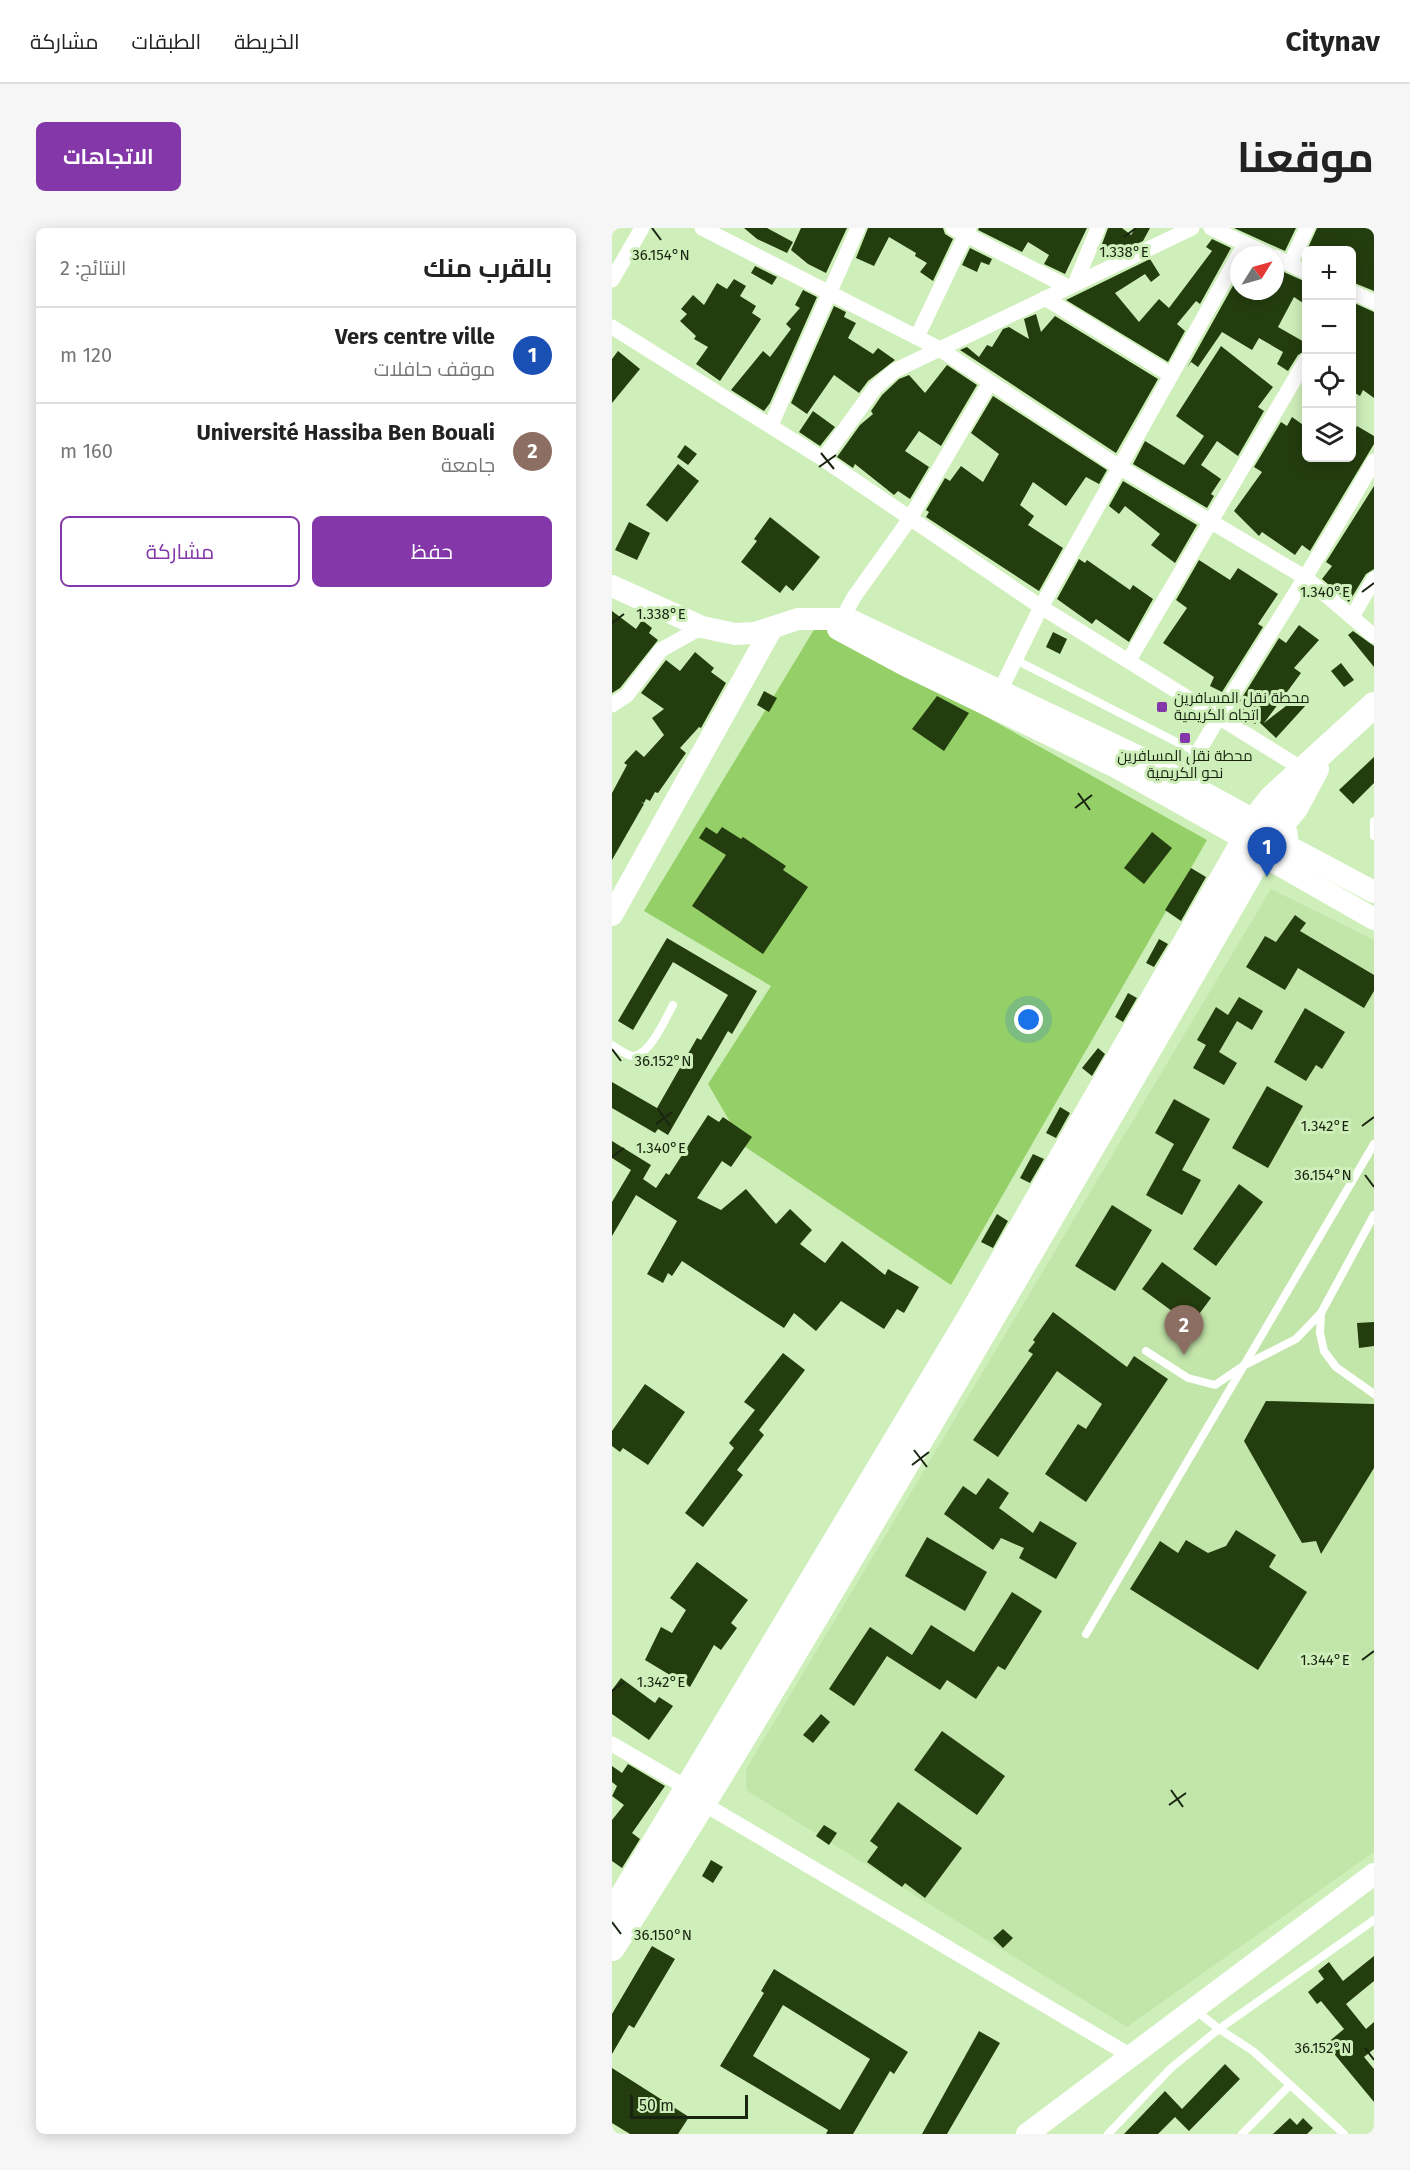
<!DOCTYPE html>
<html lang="ar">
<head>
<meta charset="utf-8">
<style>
	body { margin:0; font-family:"Fira Sans",Cairo,sans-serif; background:#f6f6f6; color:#222; direction:rtl }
	.controls { position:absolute; right:18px; top:18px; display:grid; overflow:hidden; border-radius:9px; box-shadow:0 3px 15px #0003 }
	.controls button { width:54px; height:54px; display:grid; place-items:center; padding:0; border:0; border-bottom:2px solid #e0e0e0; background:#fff; color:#222; font:30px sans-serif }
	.compass { position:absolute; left:618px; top:18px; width:54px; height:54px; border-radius:50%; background:#fff; box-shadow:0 3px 15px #0003; rotate:53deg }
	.scale { position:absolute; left:18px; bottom:15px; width:118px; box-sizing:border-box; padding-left:6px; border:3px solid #192511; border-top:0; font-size:16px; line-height:21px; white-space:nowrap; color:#192511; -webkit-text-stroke:4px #cfefba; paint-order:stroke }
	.you { position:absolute; left:417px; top:792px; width:21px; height:21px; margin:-15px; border:4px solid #fff; border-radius:50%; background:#1a73e8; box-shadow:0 0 0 9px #1a73e833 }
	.badge { display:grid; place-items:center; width:39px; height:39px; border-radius:50%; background:#8337a8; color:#fff; font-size:20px; font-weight:700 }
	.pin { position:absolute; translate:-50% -50px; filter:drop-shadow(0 2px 3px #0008) }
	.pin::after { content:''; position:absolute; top:32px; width:21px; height:18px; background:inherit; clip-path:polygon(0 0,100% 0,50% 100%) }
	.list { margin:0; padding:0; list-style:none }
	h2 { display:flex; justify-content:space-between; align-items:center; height:78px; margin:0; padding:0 24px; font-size:26px }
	h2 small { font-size:20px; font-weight:400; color:#767676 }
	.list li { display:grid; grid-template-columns:39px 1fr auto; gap:18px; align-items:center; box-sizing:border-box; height:96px; padding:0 24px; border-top:2px solid #e0e0e0 }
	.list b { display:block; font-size:22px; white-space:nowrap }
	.list p { margin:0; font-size:20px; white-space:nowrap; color:#767676 }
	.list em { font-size:20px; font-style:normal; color:#767676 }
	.actions { display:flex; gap:12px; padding:18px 24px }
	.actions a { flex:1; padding:14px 0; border:2px solid #8337a8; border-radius:9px; text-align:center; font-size:21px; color:#8337a8 }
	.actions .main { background:#8337a8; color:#fff }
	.icon { flex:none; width:33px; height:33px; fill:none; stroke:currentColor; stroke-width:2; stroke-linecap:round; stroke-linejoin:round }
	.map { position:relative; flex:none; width:762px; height:1906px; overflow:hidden; direction:ltr; border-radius:9px }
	header { display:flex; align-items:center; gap:36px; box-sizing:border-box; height:84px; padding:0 30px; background:#fff; border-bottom:2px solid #e0e0e0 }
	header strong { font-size:28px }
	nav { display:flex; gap:33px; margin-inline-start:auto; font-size:21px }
	.intro { display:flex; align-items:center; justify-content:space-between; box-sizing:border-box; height:144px; padding:0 36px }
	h1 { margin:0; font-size:42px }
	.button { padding:15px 27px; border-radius:9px; background:#8337a8; color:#fff; font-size:21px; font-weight:700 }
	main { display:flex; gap:36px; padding:0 36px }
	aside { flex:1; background:#fff; border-radius:9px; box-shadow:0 3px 15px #0003 }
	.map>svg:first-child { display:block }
</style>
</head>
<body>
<header>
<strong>Citynav</strong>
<nav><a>الخريطة</a><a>الطبقات</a><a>مشاركة</a></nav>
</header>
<div class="intro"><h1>موقعنا</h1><a class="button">الاتجاهات</a></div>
<main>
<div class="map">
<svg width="762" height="1906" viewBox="0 0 762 1906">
	<rect width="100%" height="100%" fill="#cfefba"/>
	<!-- built -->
	<path fill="#c2e5a9" d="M659,661L762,712V1624L515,1799L134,1562V1541Z"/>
	<!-- green -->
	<path fill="#95cf67" d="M206,395L595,612L339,1057L132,918L96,856L159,758L32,683Z"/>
	<!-- building -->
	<g fill="#243d0e" fill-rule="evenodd">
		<path d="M132,0H155L181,14L175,25L145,11Z"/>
		<path d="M189,0H235L214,45L196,36L179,22Z"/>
		<path d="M256,0H331L333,6L341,11L321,53L308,44L315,35L303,28L304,25L277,9L262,38L244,30Z"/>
		<path d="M367,0H475L453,46L432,36L437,27L416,14L410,24L366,2Z"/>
		<path d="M496,0H510L519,7L523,0H538L531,13L505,25L490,16Z"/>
		<path d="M622,0H684L673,23Z"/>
		<path d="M705,0H762V63L740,54V22H695Z"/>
		<path d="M600,11L619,20L588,76L584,73L565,96L573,103L556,134L454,72L538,31L548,47L539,54L533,46L503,65L527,94L547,71L557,80L600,23L594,19Z"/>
		<path d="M358,20L380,31L377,37L369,34L365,44L350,37Z"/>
		<path d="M143,38L165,49L160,57L139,45Z"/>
		<path d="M663,40L694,54V77L682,69L666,99L694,115V122L686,127L676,143L665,136L671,124L647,110L640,122L610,104L586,139L579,134L575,140L627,47V63H663Z"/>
		<path d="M122,51L134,58L128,68L144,78L140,85L149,91L108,153L84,136L96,119L82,111L84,108L68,93L75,86L69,81L81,67L92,77L105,55L115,61Z"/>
		<path d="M191,62L205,69L158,175L152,183L119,162L151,123L158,129L179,101L174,96L188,80L183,77Z"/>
		<path d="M740,74L762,84V170L751,162L748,168L740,163Z"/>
		<path d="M222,78L234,84L232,89L244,95L236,110L261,126L266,120L283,132L256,153L247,165L222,147L195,186L179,175Z"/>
		<path d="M424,86L429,104L443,88L546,151L504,225L348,122L355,119L367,129L375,117L380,119L391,101L397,99L417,111L412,91Z"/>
		<path d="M609,118L661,159L646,179L652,183L626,228L605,213L589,237L609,251L599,266L602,268L595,280L521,236L533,213L572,237L592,208L564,188Z"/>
		<path d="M6,123L28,141L0,175V131Z"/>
		<path d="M335,137L365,157L329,218L307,203L293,223L317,239L298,271L286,263L282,267L243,236L241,240L225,229L248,197L261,186L259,183L270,167L287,151L297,147L313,165Z"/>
		<path d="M381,168L495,242L487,256L474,249L454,278L421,254L408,277L422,288L416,297L451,320L427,363L314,289L317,284L314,282L333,250L338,253L349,238L371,254L387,226L359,205Z"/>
		<path d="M201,183L223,199L208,218L187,204Z"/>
		<path d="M680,189L694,199V230H740V207L745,198L762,208V216L698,323L690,317L683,327L650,304L647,308L622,283L650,244L642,239L669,194L675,198Z"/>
		<path d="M73,217L85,226L76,237L65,229Z"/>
		<path d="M66,236L87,253L55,294L34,277Z"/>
		<path d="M511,253L585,297L563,335L539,317L548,306L513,278L507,286L497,278Z"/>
		<path d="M762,258V341L754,346L737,374L710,351L720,338L714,334Z"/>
		<path d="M158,289L208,329L181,363L174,357L168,365L129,334L145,313L142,311Z"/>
		<path d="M17,294L38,305L25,332L3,322Z"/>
		<path d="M467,331L473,335L475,332L518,362L521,357L541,371L517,414L484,391L480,396L445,371Z"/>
		<path d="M587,332L618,352L626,340L666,366L646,396L651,399L610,464L598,458L602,449L551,415L575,380L564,372Z"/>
		<path d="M0,383L24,401L30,392L40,400L37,405L46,412L8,460L0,465Z"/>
		<path d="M687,397L707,412L682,440L689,445L652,495L687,468L695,476L664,510L646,493L643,496L628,485L634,476L628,473L667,410L674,415Z"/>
		<path d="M741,403L762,418V439L736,407Z"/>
		<path d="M441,404L455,411L448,426L434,419Z"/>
		<path d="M83,424L102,440L99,444L114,455L89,500L87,499L68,520L74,525L46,565L43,564L38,573L34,571L32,575L29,574L32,576L0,632V565L15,537L12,535L24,522L32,529L52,507L40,490L52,481L29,465L54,432L68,443Z"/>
		<path d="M729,435L742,452L732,459L719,443Z"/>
		<path d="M152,463L165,470L157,484L145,477Z"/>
		<path d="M325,468L357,485L332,523L300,501Z"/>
		<path d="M762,529V555L741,576L727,562Z"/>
		<path d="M94,599L105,606L110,599L129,611L131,609L174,638L171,642L196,659L151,726L80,678L114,627L87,610Z"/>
		<path d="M540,604L560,620L532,656L512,640Z"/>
		<path d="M579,640L594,649L569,693L553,682Z"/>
		<path d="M683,687L694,695L688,703L762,747V763L752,780L686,740L673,762L634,739L653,708L664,714Z"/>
		<path d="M55,710L145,763L120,806L116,803L56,907L46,901L43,905L0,880V854L45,880L85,810L89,812L116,767L61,734L21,802L6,793Z"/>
		<path d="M547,711L556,716L542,739L534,735Z"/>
		<path d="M516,765L525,770L511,794L503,789Z"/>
		<path d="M627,769L651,783L640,802L625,793L607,824L625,835L612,857L581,840L594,817L585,812L604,779L616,787Z"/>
		<path d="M693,780L733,804L710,841L704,837L694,853L662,834Z"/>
		<path d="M486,820L493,826L480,848L470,840Z"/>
		<path d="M655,858L691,878L656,940L620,920Z"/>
		<path d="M562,871L598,891L570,942L589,952L570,987L534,967L562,916L543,905Z"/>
		<path d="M448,879L458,885L444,910L434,905Z"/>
		<path d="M96,887L107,894L111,889L140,909L119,939L110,933L85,970L109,982L134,961L164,996L178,981L200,1002L188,1016L213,1035L230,1013L273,1047L276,1041L307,1059L292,1085L285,1081L272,1101L229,1073L204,1103L182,1085L172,1100L70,1033L60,1048L56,1045L51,1055L35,1046L65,993L24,967L0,1008V974L19,942L0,930V913L39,937L31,951L44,960L54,945L57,947Z"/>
		<path d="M421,926L432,931L418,955L408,950Z"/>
		<path d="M627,956L651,974L604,1038L581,1021Z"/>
		<path d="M500,977L540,1002L503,1063L463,1038Z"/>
		<path d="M385,986L396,993L381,1020L369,1014Z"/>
		<path d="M550,1034L599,1070L579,1097L530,1061Z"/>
		<path d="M441,1084L515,1139L522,1128L556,1151L474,1274L433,1246L466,1196L474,1201L490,1176L445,1143L386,1229L361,1212L421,1126L416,1123L423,1114L421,1112Z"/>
		<path d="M762,1094V1118L747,1120L745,1095Z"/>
		<path d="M171,1125L193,1142L147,1202L152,1207L125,1242L131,1247L91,1299L73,1285L122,1220L117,1215L143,1182L132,1174Z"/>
		<path d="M33,1156L73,1184L36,1237L11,1220L8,1224L0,1218V1203Z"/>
		<path d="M654,1173L762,1176V1240L709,1326L704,1313L690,1315L632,1213Z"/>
		<path d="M376,1250L397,1265L387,1280L421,1305L428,1293L465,1315L444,1351L407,1330L412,1320L389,1310L381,1322L332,1286L351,1258L364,1267Z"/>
		<path d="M624,1302L664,1327L657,1339L695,1364L646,1442L518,1361L548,1313L566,1325L574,1312L596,1325L614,1318Z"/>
		<path d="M315,1309L375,1344L353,1383L293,1348Z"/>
		<path d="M85,1334L136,1372L119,1395L125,1400L109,1422L102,1417L78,1459L33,1432L49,1399L60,1405L74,1382L58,1370Z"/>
		<path d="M400,1364L430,1383L393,1442L386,1438L364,1471L335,1452L328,1462L275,1428L242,1478L217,1461L258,1399L300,1427L319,1397L362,1424Z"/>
		<path d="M9,1450L43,1475L47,1469L61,1478L37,1512L0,1486V1462Z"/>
		<path d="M209,1486L218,1494L201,1515L191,1507Z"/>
		<path d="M330,1503L393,1548L365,1587L302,1542Z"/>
		<path d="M16,1536L53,1558L20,1605L28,1611L10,1640L0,1633V1592L12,1577L0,1568L5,1558L0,1554V1538L10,1545Z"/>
		<path d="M286,1574L350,1620L313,1670L293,1655L290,1659L255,1634L266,1619L258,1613Z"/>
		<path d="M212,1597L225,1605L217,1617L204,1608Z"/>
		<path d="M99,1632L111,1639L101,1655L90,1648Z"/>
		<path d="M391,1701L401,1710L391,1720L381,1710Z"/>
		<path d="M40,1718L63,1731L22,1800L17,1797L0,1826V1786Z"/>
		<path d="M762,1728V1753L734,1776L754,1801L762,1794V1821L752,1829L762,1841V1874L714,1816L732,1801L709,1773L705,1776L696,1764L712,1751L706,1743L717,1734L731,1753Z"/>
		<path d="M162,1741L296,1824L282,1846L278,1843L241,1906H214L216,1902L108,1838L152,1765L149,1763ZM171,1777L258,1831L228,1882L141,1828Z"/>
		<path d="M367,1803L388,1815L335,1906H310Z"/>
		<path d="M613,1836L628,1851L577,1903L563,1889L546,1906H512L553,1863L570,1881Z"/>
		<path d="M0,1840L77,1889L66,1906H18L0,1895Z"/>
		<path d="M678,1890L685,1897L691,1890L701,1900L695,1906H661Z"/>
	</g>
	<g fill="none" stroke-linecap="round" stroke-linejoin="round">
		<!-- lane -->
		<g stroke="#fff" stroke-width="8">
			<path d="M404,432L586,525"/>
			<path d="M762,593V608"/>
			<path d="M0,817C6,820 14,828 21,828C37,828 54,790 61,777"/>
			<path d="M762,987L709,1085L708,1105L712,1123L724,1139L762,1166"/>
			<path d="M534,1123L576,1150L603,1157L631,1138L684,1111L709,1085"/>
			<path d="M474,1406L762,916"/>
			<path d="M583,1782L607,1801L641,1823L732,1906"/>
			<path d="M496,1906L559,1840L607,1801L762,1692"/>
			<path d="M630,1906L678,1857"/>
		</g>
		<!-- street -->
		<g stroke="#fff" stroke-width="15">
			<path d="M90,0L326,120L507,239L694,350L762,408"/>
			<path d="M341,0L456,59"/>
			<path d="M599,0L657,27"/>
			<path d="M663,29L694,44"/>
			<path d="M678,36L695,0"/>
			<path d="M0,52L30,0"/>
			<path d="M463,56L486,0"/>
			<path d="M740,64L762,74"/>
			<path d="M433,70L559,147"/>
			<path d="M0,99L211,231L429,379L692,542"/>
			<path d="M305,109L357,0"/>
			<path d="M159,197L246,0"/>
			<path d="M211,231L263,160L282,143L580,0"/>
			<path d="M740,389L762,351"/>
			<path d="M226,398L242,369L297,292L377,156"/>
			<path d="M517,432L694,132"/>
			<path d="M384,471L429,379L633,16"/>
			<path d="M0,477L15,467L49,422L90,399"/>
			<path d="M565,561C627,449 700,345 762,233"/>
			<path d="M0,1516L77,1561L92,1576L519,1828"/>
		</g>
		<!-- secondary -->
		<g stroke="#fff" stroke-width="22">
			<path d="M0,358L90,399L123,406L143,405L186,391H236L521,526L640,591"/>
			<path d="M226,401L293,437L502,538L629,609"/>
			<path d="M672,616L762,664"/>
			<path d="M657,631L762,691"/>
			<path d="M0,687L160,400"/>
			<path d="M415,1906L762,1646"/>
		</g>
		<!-- primary -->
		<g stroke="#fff" stroke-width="26">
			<circle cx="651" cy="610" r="22"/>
			<path d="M645,589L660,570L762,477"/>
			<path d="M669,597L683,580L704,541"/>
			<path d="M0,1686L357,1091L630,617"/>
			<path d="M0,1720C116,1539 224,1355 333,1170C438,991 543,812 646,631"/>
		</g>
	</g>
	<!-- ticks -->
	<path fill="none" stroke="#192511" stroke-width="2" d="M40,0L49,12M512,9L524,0M209,225L222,241M207,239L224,227M750,364L762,355M0,395L12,386M466,565L478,582M463,580L480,567M0,821L9,833M46,881L58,898M44,896L60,884M750,898L762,889M0,929L12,920M753,947L762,959M302,1222L315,1239M300,1237L317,1224M750,1432L762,1423M0,1463L12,1454M559,1562L571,1579M557,1577L574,1565M0,1694L9,1706M753,1820L762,1832"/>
	<!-- markers -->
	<g fill="#8337a8" stroke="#cfefba" stroke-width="2">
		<rect x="544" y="473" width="12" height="12" rx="3"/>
		<rect x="567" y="504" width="12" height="12" rx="3"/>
	</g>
	<g text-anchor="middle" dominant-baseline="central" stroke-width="6" stroke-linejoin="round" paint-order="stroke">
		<!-- poi labels -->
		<g font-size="15" fill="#192511" stroke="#cfefba" text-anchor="start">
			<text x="562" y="470">محطة نقل المسافرين<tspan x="562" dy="17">اتجاه الكريمية</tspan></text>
			<text x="573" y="528" text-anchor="middle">محطة نقل المسافرين<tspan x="573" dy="17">نحو الكريمية</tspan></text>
		</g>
	</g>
	<g font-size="15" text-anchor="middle" fill="#192511" stroke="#cfefba" stroke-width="6" stroke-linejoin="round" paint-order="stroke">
		<text x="512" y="29">1.338°E</text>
		<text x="49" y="32">36.154°N</text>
		<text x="713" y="369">1.340°E</text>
		<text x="49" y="391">1.338°E</text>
		<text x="51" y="838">36.152°N</text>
		<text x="713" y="903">1.342°E</text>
		<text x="49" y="925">1.340°E</text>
		<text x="711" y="952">36.154°N</text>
		<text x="713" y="1437">1.344°E</text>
		<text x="49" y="1459">1.342°E</text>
		<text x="51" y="1712">36.150°N</text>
		<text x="711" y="1825">36.152°N</text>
	</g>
</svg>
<div class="controls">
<button>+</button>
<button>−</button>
<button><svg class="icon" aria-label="locate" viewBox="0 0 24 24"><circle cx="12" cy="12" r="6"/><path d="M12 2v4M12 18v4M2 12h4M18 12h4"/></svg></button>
<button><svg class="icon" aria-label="layers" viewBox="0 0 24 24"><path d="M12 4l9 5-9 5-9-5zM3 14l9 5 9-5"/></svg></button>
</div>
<svg class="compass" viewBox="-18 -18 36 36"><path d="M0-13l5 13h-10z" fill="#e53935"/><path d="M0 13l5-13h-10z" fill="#767676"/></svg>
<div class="scale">50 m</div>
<div class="you"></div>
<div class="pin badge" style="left:655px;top:649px;background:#1a4fb4">1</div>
<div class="pin badge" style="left:572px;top:1127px;background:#8d6e63">2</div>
</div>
<aside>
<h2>بالقرب منك<small>النتائج: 2</small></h2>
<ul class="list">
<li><span class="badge" style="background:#1a4fb4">1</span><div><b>Vers centre ville</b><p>موقف حافلات</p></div><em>120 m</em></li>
<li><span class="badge" style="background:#8d6e63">2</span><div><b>Université Hassiba Ben Bouali</b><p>جامعة</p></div><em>160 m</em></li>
</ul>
<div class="actions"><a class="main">حفظ</a><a>مشاركة</a></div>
</aside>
</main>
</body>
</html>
